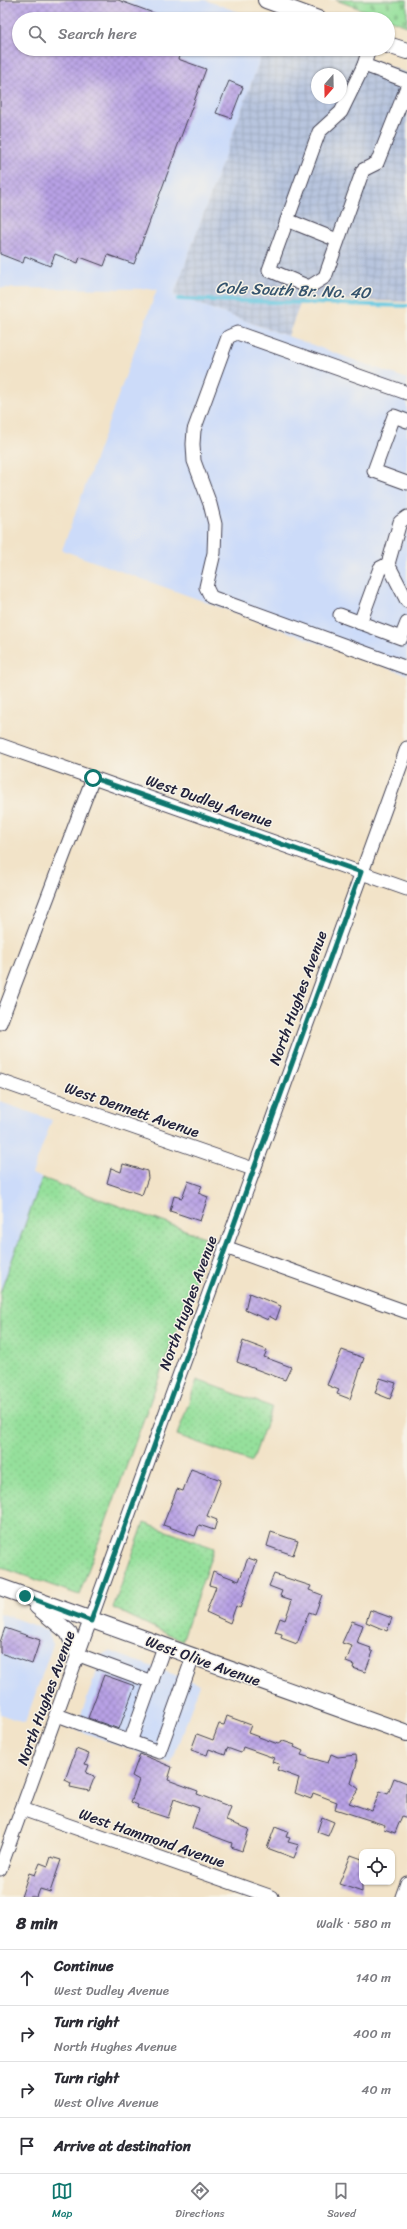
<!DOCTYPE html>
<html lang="en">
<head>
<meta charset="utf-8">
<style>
	body { margin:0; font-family:Sriracha,sans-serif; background:#f7f7f7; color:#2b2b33 }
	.controls { position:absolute; right:12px; bottom:12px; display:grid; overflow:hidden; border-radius:8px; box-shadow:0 1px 3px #0004 }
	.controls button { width:36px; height:36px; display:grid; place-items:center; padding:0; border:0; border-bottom:1px solid #e1e1e2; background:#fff; color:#2b2b33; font:20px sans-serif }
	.compass { position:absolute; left:311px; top:68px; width:36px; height:36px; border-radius:50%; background:#fff; box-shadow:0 1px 3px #0004; rotate:200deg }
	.stop { position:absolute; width:12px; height:12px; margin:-9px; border:3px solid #0f766e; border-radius:50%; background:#fff }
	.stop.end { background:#0f766e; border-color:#fff; box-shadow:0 1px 4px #0008 }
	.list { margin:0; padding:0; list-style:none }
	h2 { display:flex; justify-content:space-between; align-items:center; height:52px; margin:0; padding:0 16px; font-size:17px }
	h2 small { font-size:13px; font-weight:400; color:#7c7c81 }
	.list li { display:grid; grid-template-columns:26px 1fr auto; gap:12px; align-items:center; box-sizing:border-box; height:56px; padding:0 16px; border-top:1px solid #e1e1e2 }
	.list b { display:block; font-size:15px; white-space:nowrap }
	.list p { margin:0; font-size:13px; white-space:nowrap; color:#7c7c81 }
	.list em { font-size:13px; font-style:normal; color:#7c7c81 }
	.icon { flex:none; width:22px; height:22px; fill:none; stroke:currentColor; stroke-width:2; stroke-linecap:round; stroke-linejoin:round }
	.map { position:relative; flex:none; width:407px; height:1897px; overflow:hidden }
	.search { position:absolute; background:#fff; box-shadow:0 1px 3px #0004; left:12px; right:12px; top:12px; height:44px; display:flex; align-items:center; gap:10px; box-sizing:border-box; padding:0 14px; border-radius:22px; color:#7c7c81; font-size:15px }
	.sheet { height:276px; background:#fff }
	nav { display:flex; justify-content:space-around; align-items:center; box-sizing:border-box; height:56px; border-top:1px solid #e1e1e2; background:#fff; font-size:11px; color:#7c7c81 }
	nav a { display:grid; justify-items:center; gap:2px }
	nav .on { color:#0f766e }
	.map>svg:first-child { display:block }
</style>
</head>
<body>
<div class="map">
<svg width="407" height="1897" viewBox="0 0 407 1897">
	<defs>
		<pattern id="industrial-grid" width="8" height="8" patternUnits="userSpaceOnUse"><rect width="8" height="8" fill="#b8c5de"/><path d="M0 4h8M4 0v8" fill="none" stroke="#9ea9bf"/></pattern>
		<pattern id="grass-dots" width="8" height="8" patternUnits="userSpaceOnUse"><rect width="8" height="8" fill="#95e09b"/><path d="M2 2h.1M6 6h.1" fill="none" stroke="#80c086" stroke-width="1.8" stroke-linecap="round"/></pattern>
		<pattern id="cemetery-stones" width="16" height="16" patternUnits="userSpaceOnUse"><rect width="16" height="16" fill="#95e09b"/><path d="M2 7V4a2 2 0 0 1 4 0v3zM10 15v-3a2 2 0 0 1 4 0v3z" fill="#80c086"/></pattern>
		<pattern id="building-cross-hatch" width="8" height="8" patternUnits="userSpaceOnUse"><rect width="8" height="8" fill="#b8a1e5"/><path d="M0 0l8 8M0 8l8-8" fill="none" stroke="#9583bb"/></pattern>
	</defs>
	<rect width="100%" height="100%" fill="#f7f3e8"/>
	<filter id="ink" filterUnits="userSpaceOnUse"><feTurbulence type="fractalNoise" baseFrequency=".025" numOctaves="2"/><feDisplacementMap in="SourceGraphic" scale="8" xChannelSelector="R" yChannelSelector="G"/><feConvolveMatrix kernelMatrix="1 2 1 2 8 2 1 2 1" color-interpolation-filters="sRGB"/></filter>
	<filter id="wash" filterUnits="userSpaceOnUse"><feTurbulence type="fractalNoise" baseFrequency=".012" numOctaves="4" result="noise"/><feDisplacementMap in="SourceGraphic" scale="16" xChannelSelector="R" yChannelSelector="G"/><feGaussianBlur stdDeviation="0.9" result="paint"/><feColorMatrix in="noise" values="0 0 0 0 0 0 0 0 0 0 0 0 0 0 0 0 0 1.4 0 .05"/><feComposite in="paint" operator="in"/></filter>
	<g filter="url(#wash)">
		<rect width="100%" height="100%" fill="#f2e3c8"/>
		<!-- built -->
		<g fill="#ccdbf9">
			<path d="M0,0H205L258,19H19V49H264L174,295L407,379V675L62,550L157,289L0,288Z"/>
			<path d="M0,1102L52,1120L32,1174L42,1178L0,1292Z"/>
			<path d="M0,1613L47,1630L53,1644L25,1723L0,1714Z"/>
			<path d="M109,1651L200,1684L171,1764L69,1727L79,1720L103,1654Z"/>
		</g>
		<!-- industrial -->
		<path fill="url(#industrial-grid)" fill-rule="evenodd" d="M264,49H341L407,73V302L302,299L288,336L174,295ZM317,74H341V98H317Z"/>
		<!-- grass -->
		<g fill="url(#grass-dots)" stroke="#5c816b">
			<path d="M42,1178L210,1239L79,1595L0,1567V1293Z"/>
			<path d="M197,1380L272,1407L252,1462L177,1435Z"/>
			<path d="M144,1523L214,1548L182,1641L113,1608Z"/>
		</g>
		<!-- cemetery -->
		<path fill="url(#cemetery-stones)" stroke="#5c816b" d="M336,0H407V26Z"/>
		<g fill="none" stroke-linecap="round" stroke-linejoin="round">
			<!-- stream -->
			<path stroke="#63c7e1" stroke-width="4" d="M178,299L407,306"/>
		</g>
		<g id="blocks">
			<!-- building -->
			<g fill="url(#building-cross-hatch)">
				<path d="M0,0H118L167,18L19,19V49H182L178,59L206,69L134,264L108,255L104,266L80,257L78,263L55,254L50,266L25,256L23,263L0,254Z"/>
				<path d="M229,81L243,87L231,118L216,113Z"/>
				<path d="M123,1164L147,1171L148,1178L142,1195L107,1183L111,1168L121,1172Z"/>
				<path d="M188,1181L202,1186L198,1193L208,1197L200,1221L170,1211L174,1196L182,1198Z"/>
				<path d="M249,1293L281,1306L276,1320L269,1316L268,1320L245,1310Z"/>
				<path d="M243,1341L267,1350L264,1357L291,1367L285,1380L237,1362Z"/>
				<path d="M342,1350L364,1358L350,1399L337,1394L339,1390L327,1385Z"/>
				<path d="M380,1378L396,1383L390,1399L375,1393Z"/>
				<path d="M191,1469L221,1480L207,1516L217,1520L214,1530L199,1525L195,1536L163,1525L177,1489L183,1491Z"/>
				<path d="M271,1532L298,1541L293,1555L267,1546Z"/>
				<path d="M248,1558L257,1561L240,1608L236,1606L230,1623L206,1612L216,1587L209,1585L213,1571L239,1581Z"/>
				<path d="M274,1574L311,1586L309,1590L322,1595L315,1614L309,1612L297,1644L281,1638L282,1634L275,1632L280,1618L285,1620L292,1600L280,1596L282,1591L269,1586Z"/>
				<path d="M370,1610L392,1618L387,1631L366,1622Z"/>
				<path d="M352,1621L363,1625L357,1643L371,1648L370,1650L373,1652L365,1672L353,1668L354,1665L346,1662L352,1646L342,1643Z"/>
				<path d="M5,1628L40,1640L32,1664L0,1653V1642Z"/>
				<path d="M104,1675L135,1686L119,1729L88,1718Z"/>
				<path d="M227,1716L251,1725L248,1733L278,1744L283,1741L295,1745L294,1747L303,1751L301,1755L328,1763L331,1754L338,1757L356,1755L357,1763L351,1783L359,1789L349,1803L372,1811L380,1791L388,1794L394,1778L407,1783V1818L402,1816L395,1833L384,1829L385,1825L335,1809L337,1802L313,1793L311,1799L295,1793L299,1778L277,1770L279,1764L272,1762L274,1758L243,1747L241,1753L227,1748L225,1755L209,1749L207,1755L191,1750L197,1734L213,1740L219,1724L224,1725Z"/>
				<path d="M76,1749L89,1754L85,1764L89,1765L86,1773L95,1776L89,1791L70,1787L71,1783L65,1780Z"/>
				<path d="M140,1754L172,1767L168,1780L198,1791L197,1794L231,1807L226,1821L249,1829L242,1851L231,1847L232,1843L192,1828L199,1808L174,1799L168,1818L137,1808L138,1805L131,1802L139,1780L132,1776Z"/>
				<path d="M322,1817L334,1822L328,1836L317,1832Z"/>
				<path d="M275,1827L288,1832L286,1837L290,1838L288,1842L299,1845L294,1858L267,1848Z"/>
				<path d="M351,1855L362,1859V1892L339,1884Z"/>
				<path d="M51,1857L61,1860L50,1892L40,1889L37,1897H21L29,1873L35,1875L40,1863L48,1866Z"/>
			</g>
		</g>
	</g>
	<g filter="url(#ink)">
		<use href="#blocks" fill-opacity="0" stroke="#413f50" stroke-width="1"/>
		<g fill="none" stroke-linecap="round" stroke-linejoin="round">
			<!-- minor casing -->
			<g stroke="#413f50" stroke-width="15">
				<g id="minor">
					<path d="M369,49L364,65L407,81"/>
					<path d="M364,65L341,112L319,132L269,270L309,287L325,277L363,170L377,163L407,87"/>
					<path d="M287,220L337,240"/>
					<path d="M407,393L237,333L228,337L194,430L193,444L194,461L210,504L215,524L214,553L206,587L211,597L407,668"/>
					<path d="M407,421L394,416L374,471L407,483"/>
					<path d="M407,517L400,522L388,564L407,601"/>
					<path d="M340,615L401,638L407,623"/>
					<path d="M360,623L380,568L388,564"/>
					<path d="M0,745L407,889"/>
					<path d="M0,1023L93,778"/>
					<path d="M0,1081L253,1169"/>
					<path d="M225,1247L407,1312"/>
					<path d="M79,1655L152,1682"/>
					<path d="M57,1715L159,1752L193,1657"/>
					<path d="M130,1742L164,1647"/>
					<path d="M22,1809L272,1897"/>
					<path d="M0,1869L407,748"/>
					<path d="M402,1897L407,1883"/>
				</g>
			</g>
			<!-- major casing -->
			<g stroke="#413f50" stroke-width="18">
				<g id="major">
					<path d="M266,0L318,19"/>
					<path d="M388,45L407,51"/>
					<path d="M0,1587L407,1733"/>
					<path d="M37,1606L68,1632L79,1655"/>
				</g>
			</g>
			<!-- minor -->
			<use href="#minor" stroke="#fff" stroke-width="13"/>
			<!-- major -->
			<use href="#major" stroke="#fff" stroke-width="16"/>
		</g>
	</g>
	<g fill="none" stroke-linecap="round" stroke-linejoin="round" filter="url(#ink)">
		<!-- route -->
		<path stroke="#0f766e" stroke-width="5" d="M25,1596L91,1621L361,872L93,778"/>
	</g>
	<g text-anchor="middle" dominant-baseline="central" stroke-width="3" stroke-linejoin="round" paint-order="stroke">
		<!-- street labels -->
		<g font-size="15" fill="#22223b" stroke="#f7f3e8">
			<text transform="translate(209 801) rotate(19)">West Dudley Avenue</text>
			<text transform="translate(298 998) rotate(-70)">North Hughes Avenue</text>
			<text transform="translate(132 1110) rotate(19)">West Dennett Avenue</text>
			<text transform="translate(188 1303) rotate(-70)">North Hughes Avenue</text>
			<text transform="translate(203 1661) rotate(20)">West Olive Avenue</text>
			<text transform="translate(46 1698) rotate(-70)">North Hughes Avenue</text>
			<text transform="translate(152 1838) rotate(19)">West Hammond Avenue</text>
		</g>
		<!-- water labels -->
		<g font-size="16" font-style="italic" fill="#36546d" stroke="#f7f3e8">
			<text transform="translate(293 290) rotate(2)">Cole South Br. No. 40</text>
		</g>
	</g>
</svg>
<div class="controls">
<button><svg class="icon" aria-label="locate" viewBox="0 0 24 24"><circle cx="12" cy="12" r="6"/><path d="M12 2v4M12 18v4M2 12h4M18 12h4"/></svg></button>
</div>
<svg class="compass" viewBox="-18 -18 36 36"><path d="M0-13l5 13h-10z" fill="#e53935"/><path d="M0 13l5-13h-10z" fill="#7c7c81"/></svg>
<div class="stop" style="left:93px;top:778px"></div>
<div class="stop end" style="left:25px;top:1596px"></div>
<div class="search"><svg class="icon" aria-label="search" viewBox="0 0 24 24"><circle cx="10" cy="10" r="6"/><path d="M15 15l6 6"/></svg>Search here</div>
</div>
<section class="sheet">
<h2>8 min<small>Walk · 580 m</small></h2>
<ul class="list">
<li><svg class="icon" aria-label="ahead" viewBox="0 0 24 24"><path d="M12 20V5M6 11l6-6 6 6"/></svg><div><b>Continue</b><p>West Dudley Avenue</p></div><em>140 m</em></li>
<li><svg class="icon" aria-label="right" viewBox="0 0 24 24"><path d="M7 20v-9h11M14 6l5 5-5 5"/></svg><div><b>Turn right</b><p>North Hughes Avenue</p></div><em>400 m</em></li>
<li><svg class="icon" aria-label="right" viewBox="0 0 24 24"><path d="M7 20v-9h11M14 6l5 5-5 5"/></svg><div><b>Turn right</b><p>West Olive Avenue</p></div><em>40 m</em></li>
<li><svg class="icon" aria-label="arrive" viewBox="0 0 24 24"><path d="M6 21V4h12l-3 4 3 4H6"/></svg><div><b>Arrive at destination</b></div></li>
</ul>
</section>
<nav>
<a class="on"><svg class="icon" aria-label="map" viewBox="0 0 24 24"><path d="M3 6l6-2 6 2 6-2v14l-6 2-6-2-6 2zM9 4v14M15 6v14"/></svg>Map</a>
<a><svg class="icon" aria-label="directions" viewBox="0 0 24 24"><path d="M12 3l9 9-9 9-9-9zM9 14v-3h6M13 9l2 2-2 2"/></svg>Directions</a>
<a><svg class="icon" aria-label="saved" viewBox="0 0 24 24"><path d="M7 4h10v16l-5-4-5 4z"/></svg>Saved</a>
</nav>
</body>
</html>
